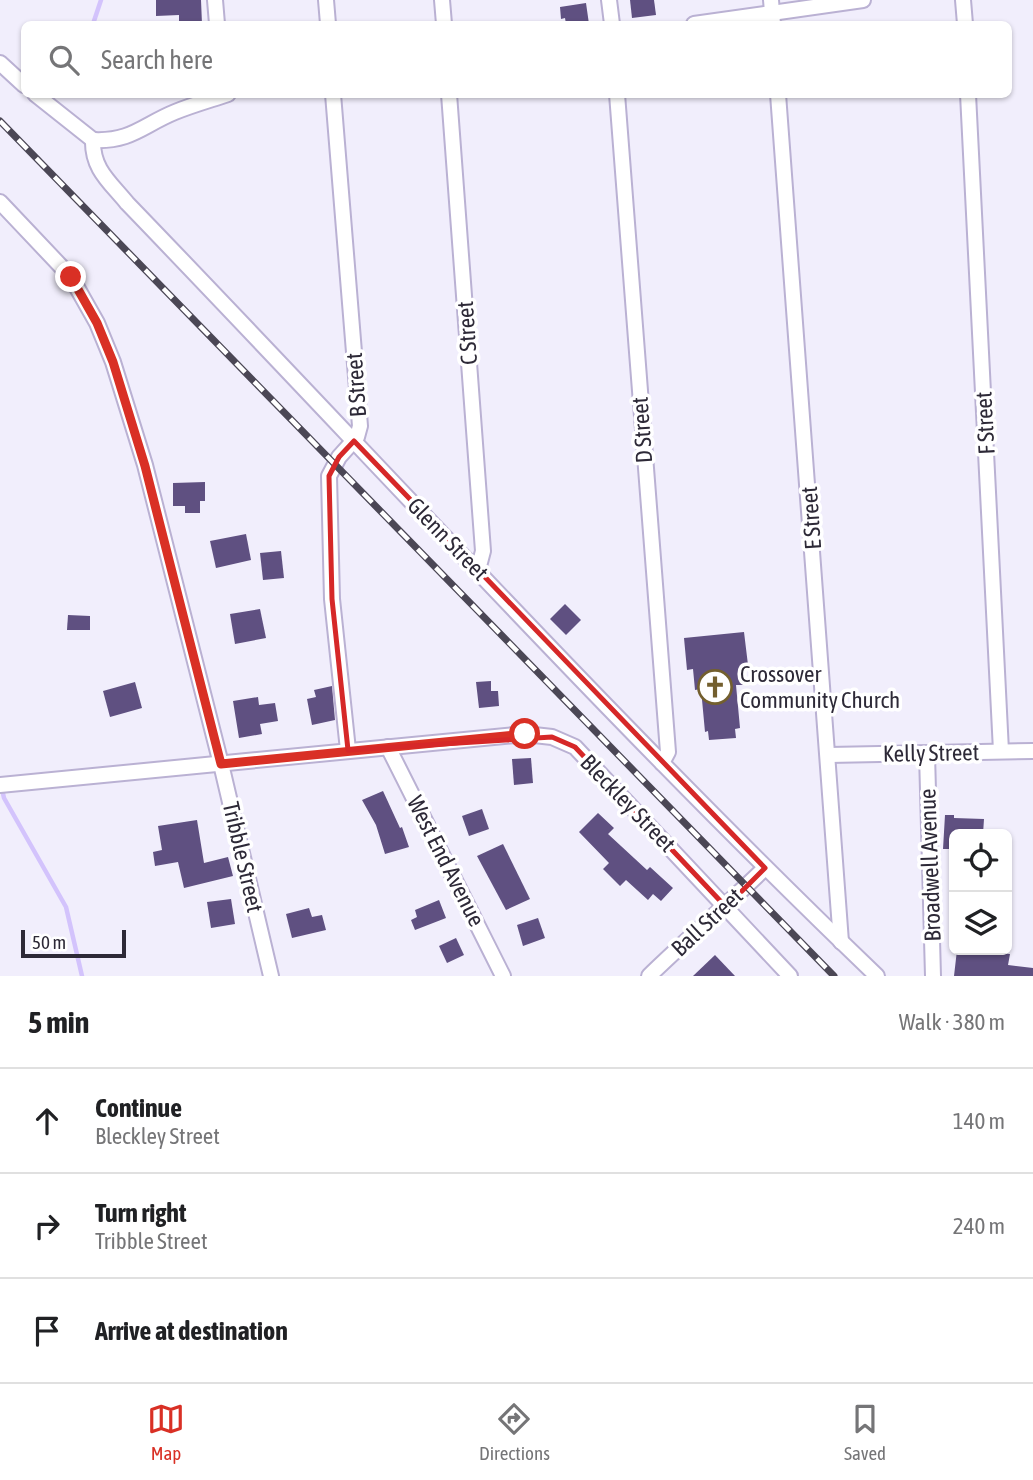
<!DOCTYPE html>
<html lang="en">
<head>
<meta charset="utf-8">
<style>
	body { margin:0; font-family:"Asap Condensed",sans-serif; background:#f6f6f6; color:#202124 }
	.controls { position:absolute; right:21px; bottom:21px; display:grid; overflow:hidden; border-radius:10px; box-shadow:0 2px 5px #0004 }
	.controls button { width:63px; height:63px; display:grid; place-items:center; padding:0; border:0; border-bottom:2px solid #e0e0e0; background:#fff; color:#202124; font:35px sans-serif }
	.scale { position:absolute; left:21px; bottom:18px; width:105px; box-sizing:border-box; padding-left:7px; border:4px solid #2d2937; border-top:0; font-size:19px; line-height:24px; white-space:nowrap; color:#2d2937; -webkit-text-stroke:5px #fff; paint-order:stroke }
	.stop { position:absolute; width:21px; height:21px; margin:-16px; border:5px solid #d93025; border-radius:50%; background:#fff }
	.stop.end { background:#d93025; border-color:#fff; box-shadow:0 2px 7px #0008 }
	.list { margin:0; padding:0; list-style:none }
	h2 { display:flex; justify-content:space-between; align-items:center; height:91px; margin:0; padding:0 28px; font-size:30px }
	h2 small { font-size:23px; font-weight:400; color:#757577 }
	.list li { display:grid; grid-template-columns:46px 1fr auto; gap:21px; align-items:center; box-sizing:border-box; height:105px; padding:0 28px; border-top:2px solid #e0e0e0 }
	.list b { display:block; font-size:26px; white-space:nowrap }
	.list p { margin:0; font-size:23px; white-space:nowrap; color:#757577 }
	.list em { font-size:23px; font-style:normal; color:#757577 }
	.icon { flex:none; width:38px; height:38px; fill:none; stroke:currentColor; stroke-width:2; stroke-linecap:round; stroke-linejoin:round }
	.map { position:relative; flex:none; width:1033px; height:976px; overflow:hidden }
	.search { position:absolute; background:#fff; box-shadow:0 2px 5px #0004; left:21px; right:21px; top:21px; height:77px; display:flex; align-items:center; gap:18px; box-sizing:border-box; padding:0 24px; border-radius:10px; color:#757577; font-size:26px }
	.sheet { height:406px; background:#fff }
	nav { display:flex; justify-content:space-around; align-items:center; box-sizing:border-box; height:98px; border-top:2px solid #e0e0e0; background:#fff; font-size:19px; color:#757577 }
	nav a { display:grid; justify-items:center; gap:4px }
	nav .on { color:#d93025 }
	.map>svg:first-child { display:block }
</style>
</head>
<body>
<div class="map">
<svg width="1033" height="976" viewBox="0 0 1033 976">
	<rect width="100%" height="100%" fill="#f1eefc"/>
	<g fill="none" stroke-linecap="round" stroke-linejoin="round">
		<!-- stream -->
		<g stroke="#d3c3fc" stroke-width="4.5">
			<path d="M93,24L101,0"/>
			<path d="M2,789L4,798L66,907L82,976"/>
		</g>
	</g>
	<!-- building -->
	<g fill="#5f5081">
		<path d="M156,0H201L202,24H179V15L156,16Z"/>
		<path d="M630,0H654L656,15L632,18Z"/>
		<path d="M586,3L589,24H566L565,18L561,19L560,7Z"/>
		<path d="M205,482V501H200V513H185V506H173V483Z"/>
		<path d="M246,534L251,560L216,568L210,541Z"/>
		<path d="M281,551L284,578L263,580L260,553Z"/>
		<path d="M565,604L581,620L566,635L550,619Z"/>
		<path d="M260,609L266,638L235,644L230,614Z"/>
		<path d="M68,615L90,616V630H67Z"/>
		<path d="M744,632L748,665L741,666L743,685H736L740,728L735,729L736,738L709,740L708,731L705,732L701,689L695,690L693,669L687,670L684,638Z"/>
		<path d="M491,681V691H498L499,706L479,708L476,682Z"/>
		<path d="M135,682L142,708L110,717L103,691Z"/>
		<path d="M332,686L335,720L312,725L307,699L316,697L314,690Z"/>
		<path d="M258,697L259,705L275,703L278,721L260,724L262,734L239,738L233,701Z"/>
		<path d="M531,758L533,783L514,785L512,759Z"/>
		<path d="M383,791L400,828L402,827L409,847L385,854L376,825L362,800Z"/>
		<path d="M482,809L489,829L469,836L462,816Z"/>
		<path d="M598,813L614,828L608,834L647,870L650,867L673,888L661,901L653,894L648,900L626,880L620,886L603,869L609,863L579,832Z"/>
		<path d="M945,815H954V818L984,819L983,834H954V849H943Z"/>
		<path d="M197,820L204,863L228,857L233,876L184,888L178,862L155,866L153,852L162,850L158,826Z"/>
		<path d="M503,844L530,899L506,910L477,856Z"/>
		<path d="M231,899L235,924L211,928L207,902Z"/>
		<path d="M439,900L446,918L415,930L411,920L417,917L415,910Z"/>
		<path d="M309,908L312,917L322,915L326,930L292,938L286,914Z"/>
		<path d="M538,918L545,938L523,946L517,925Z"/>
		<path d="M456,938L464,955L447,963L439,946Z"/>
		<path d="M957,950L1010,954L1008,965L1033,968V976H954Z"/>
		<path d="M715,955L735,976H693Z"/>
	</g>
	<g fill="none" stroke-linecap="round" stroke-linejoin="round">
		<!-- minor casing -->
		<g stroke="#bab1d3" stroke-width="18">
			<g id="minor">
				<path d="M215,0L217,24"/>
				<path d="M326,0L328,24"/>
				<path d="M442,0L444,24"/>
				<path d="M609,0L612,24"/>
				<path d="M771,0L773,24"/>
				<path d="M963,0L965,24"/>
				<path d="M694,24L863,0"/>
				<path d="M0,63L24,85"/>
				<path d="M35,94L93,140"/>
				<path d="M333,94L360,426L357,437L339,457L329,476L332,599L348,750"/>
				<path d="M449,94L483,551L478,570"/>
				<path d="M617,94L668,752L662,763"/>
				<path d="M778,94L841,942"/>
				<path d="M968,94L1001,751"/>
				<path d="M93,140C92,169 110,182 127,203C376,461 618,728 877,976"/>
				<path d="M93,140C131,142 143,125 175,112C192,105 210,100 228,94"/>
				<path d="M0,202L71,277L97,323L113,362L145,465L221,764L271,976"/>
				<path d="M388,747L503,976"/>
				<path d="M927,754L933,976"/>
				<path d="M829,755L1033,751"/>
				<path d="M0,785L525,734L552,737L575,747L790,976"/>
				<path d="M649,976C687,939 727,905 765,868"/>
			</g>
		</g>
		<!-- minor -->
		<use href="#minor" stroke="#fff" stroke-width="14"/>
		<!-- rail casing -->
		<g stroke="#4b4755" stroke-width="7">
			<path id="rail" d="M0,121L834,976"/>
		</g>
		<!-- rail -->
		<use href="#rail" stroke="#fff" stroke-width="4.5" stroke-dasharray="13" stroke-linecap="butt"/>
	</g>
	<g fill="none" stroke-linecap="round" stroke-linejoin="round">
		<!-- route -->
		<path stroke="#d93025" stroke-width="9" d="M71,277L97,323L113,362L145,466L221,764L525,734"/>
	</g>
	<!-- marked area -->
	<path fill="none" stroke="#d62828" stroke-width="5" stroke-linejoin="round" d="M354,441L765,868L726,907L575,747L552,737L348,750L332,599L329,476L339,457Z"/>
	<!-- icons -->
	<defs>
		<g id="church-ring" transform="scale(1.75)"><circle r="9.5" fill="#fff" stroke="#735f2e" stroke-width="1.5"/><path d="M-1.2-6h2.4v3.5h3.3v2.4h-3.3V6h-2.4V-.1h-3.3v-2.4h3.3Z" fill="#735f2e"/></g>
	</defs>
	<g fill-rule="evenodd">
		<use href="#church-ring" x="715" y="687"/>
	</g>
	<g text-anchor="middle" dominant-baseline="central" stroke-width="7" stroke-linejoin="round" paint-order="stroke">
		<!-- street labels -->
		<g font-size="23" fill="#2d2937" stroke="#fff">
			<text transform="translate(467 333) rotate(-94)">C Street</text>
			<text transform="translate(356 385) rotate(-94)">B Street</text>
			<text transform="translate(985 423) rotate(-93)">F Street</text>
			<text transform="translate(642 430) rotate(-94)">D Street</text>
			<text transform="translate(811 518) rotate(-94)">E Street</text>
			<text transform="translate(448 539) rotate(46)">Glenn Street</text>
			<text transform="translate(931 753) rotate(-1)">Kelly Street</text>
			<text transform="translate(628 803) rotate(46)">Bleckley Street</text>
			<text transform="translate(243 857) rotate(77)">Tribble Street</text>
			<text transform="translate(446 861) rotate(63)">West End Avenue</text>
			<text transform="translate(930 865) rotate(-92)">Broadwell Avenue</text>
			<text transform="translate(707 922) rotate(-43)">Ball Street</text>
		</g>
		<!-- poi labels -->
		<g font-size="23" fill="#2d2937" stroke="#fff" text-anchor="start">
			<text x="740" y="674">Crossover<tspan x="740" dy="26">Community Church</tspan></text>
		</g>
	</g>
</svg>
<div class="controls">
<button><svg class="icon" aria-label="locate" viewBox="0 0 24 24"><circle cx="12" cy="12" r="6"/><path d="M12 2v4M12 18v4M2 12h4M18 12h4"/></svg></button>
<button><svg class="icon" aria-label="layers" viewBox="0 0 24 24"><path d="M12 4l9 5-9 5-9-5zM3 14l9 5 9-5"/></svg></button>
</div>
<div class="scale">50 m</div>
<div class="stop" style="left:525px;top:734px"></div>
<div class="stop end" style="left:71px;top:277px"></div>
<div class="search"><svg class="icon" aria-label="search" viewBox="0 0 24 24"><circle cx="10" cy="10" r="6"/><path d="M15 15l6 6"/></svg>Search here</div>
</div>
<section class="sheet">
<h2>5 min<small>Walk · 380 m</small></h2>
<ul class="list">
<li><svg class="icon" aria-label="ahead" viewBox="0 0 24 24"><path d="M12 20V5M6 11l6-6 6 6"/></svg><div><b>Continue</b><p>Bleckley Street</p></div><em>140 m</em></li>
<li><svg class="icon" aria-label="right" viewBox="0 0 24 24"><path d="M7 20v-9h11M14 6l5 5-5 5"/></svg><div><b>Turn right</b><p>Tribble Street</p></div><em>240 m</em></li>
<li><svg class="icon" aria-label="arrive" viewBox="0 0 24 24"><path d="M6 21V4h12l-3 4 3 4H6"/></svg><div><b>Arrive at destination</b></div></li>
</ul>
</section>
<nav>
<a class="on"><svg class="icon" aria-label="map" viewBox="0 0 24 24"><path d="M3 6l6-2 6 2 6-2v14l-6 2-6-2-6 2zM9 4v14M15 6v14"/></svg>Map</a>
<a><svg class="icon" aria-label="directions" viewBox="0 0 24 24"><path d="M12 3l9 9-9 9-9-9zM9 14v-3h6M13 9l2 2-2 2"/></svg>Directions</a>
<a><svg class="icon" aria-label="saved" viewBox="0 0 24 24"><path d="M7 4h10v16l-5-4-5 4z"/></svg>Saved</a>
</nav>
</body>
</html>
